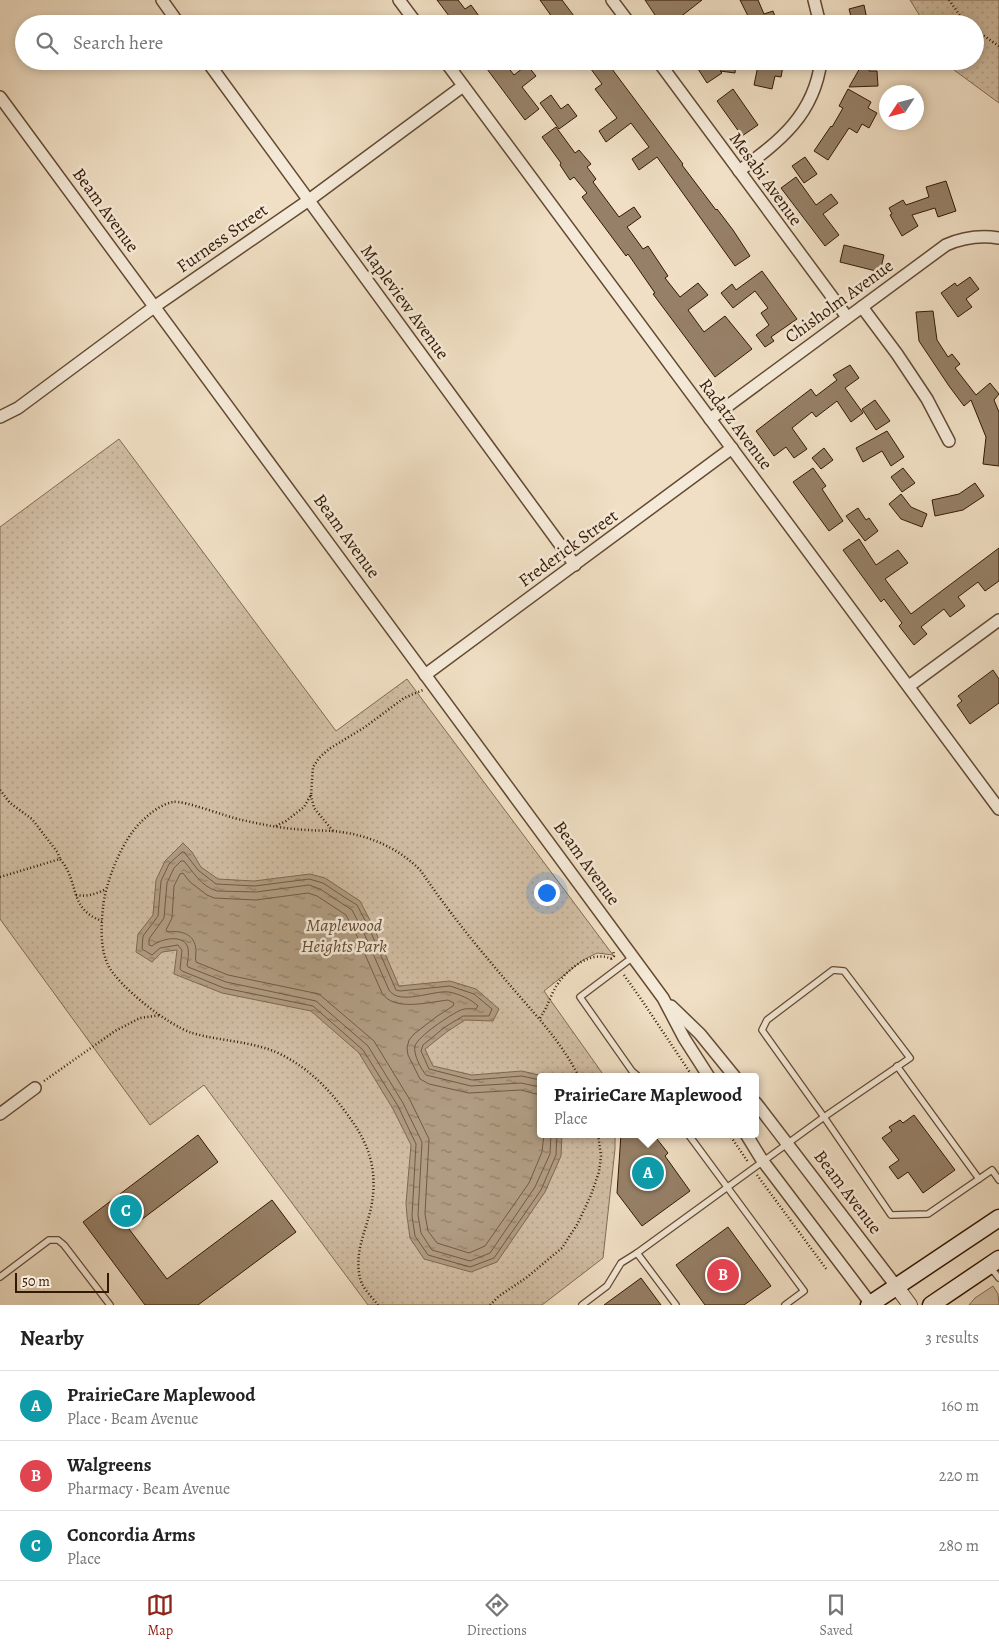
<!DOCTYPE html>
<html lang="en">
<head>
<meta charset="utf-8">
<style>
	body { margin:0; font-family:Alegreya,serif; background:#f2f2f2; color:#222 }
	.compass { position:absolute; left:879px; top:85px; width:45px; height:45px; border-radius:50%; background:#fff; box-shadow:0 2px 8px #0003; rotate:234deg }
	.scale { position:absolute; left:15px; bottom:12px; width:94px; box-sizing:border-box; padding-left:5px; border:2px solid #341902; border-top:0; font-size:14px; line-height:18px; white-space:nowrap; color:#341902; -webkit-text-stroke:4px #f5ead9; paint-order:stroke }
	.you { position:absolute; left:546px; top:892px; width:18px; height:18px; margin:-12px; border:4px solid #fff; border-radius:50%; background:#1a73e8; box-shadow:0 0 0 8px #1a73e833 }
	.badge { display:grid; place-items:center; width:32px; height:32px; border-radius:50%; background:#8f2418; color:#fff; font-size:16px; font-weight:700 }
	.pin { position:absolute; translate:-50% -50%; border:2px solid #fff; box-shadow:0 1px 5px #0006 }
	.popup { position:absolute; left:537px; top:1073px; width:222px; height:65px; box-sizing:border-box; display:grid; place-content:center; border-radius:5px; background:#fff; filter:drop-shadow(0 1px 4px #0005); font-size:16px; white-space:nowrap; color:#767676 }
	.popup b { font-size:19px; color:#222 }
	.popup::after { content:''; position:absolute; left:50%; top:100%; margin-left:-10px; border:10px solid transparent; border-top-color:#fff }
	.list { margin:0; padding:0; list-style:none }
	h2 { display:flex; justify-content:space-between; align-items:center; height:65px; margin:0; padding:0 20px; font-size:21px }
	h2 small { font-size:16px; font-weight:400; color:#767676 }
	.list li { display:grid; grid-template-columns:32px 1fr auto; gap:15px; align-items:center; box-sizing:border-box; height:70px; padding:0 20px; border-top:1px solid #e0e0e0 }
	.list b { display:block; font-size:19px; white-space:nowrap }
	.list p { margin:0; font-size:16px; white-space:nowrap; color:#767676 }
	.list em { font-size:16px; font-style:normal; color:#767676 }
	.icon { flex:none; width:28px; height:28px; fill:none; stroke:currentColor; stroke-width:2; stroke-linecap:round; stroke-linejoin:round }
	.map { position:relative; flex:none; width:999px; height:1305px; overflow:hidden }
	.search { position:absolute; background:#fff; box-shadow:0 2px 8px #0003; left:15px; right:15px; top:15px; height:55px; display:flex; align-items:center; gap:12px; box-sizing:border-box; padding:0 18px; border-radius:28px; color:#767676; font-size:19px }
	.sheet { height:275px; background:#fff }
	nav { display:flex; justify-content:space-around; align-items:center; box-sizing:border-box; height:70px; border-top:1px solid #e0e0e0; background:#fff; font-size:14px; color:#767676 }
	nav a { display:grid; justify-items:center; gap:2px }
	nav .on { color:#8f2418 }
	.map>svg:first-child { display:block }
</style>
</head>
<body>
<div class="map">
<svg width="999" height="1305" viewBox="0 0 999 1305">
	<defs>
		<pattern id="park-dots" width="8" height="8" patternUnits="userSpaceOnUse" patternTransform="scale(1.25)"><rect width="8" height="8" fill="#d0bda3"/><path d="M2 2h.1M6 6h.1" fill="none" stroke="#b3a28b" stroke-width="1.8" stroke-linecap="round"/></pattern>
		<pattern id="water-ripples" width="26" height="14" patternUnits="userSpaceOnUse" patternTransform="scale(1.25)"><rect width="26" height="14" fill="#b09c82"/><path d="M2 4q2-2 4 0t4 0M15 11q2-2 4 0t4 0" fill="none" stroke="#907e68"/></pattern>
	</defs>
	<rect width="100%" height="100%" fill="#f0dfc4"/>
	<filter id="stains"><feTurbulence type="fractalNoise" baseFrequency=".004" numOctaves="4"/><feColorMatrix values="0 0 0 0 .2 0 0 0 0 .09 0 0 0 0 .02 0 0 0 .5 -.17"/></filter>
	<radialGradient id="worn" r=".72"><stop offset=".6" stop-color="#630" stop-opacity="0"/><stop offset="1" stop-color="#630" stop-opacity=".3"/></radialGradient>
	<!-- grass -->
	<path fill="#d0bda3" stroke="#826b52" d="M993,1286L998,1294L999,1305H969L975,1298Z"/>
	<!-- park -->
	<g fill="url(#park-dots)" stroke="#826b52">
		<path d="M910,0H999V103L954,70L949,61H975V24H925Z"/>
		<path d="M119,439L336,731L407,679L613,955L597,953L583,960L544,991L605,1077H540V1134H615V1149L603,1258L542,1305H368L204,1085L150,1125L0,919V527Z"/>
	</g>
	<!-- water -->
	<path fill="url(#water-ripples)" stroke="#7e684f" d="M183,843L192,852L201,867L218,879L254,881L310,874L325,878L360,901L373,926L399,986L450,981L476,989L499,1009L493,1021L465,1020L448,1031L425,1049L433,1066L472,1075L522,1071L547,1077H540V1134H562L561,1156L545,1192L497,1262L471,1272L424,1259L410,1238L407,1216L406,1203L411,1145L393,1109L359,1053L311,1011L222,993L174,974L177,950L162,952L152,962L136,952L138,934L153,915L156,880L165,861Z"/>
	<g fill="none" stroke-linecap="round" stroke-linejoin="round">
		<!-- shore -->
		<g stroke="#725a42" stroke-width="1">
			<path d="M540,1080L522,1076L472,1080L429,1069L421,1051L423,1045L445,1027L463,1016H489L492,1009L474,994L450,986L400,991L396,990L369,928L357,905L341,895L323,883L309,879L255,886L216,884L198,870L184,852H182L169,864L161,881L158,916L143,936L142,949L152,955L160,948L178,945L182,950L180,969L182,971L224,988L313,1006L363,1050L398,1106L416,1144L412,1216L415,1236L428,1255L470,1267L494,1258L541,1190L556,1155L557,1134"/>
			<path d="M540,1087L521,1083L471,1086L426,1075C421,1069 413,1054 415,1046C417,1037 451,1014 461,1010C465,1008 471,1009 476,1009L478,1006C471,999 459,994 449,992C433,990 399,1006 389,990L363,931L352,910L320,889L309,885L256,892L217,891C202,887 193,872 184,861H181L174,868L167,883L164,918L149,939V945L152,946C160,939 184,933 188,948C189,953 188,960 187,965L188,967L226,982L316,1001L368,1046L403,1103L422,1142L418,1215L421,1233L432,1250L470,1261L490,1253L535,1187L550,1154L551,1134"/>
			<path d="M540,1095L521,1090L469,1093L429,1084L420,1079L408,1055L407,1048L409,1040L414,1034L436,1017L453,1006L454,1003L448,1000C429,1002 394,1012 382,993L356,934L346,915L317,896L308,893L256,900L214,898L207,895L190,882L183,873L180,874L174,886L172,918L166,930L168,932C181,930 195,934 196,950C196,954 195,958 196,962L228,975L319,994L374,1041L410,1100L429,1139L425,1214L428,1231L437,1243L469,1253L485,1246L529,1183L542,1152L544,1134"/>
		</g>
	</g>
	<!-- building -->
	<g fill="#968067" stroke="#341902">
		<path d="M437,0H458L465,9L471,5L479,16L468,24H455Z"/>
		<path d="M540,0H562L580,24H544L552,17Z"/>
		<path d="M645,0H702L679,18L683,24H661Z"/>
		<path d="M740,0H758L764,14L773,11L778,24H742L750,20Z"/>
		<path d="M864,5L868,24H853L849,9Z"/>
		<path d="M497,61H503L514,75L527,65L536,76L522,87L539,109L525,120L487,69Z"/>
		<path d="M585,61H606L683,164L682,165L716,210L717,209L733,230L750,256L735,266L657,157L639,170L632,159L649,147L631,123L606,142L599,131L617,118L595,89L602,84Z"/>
		<path d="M691,61L736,62L735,73L720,71L722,73L707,83L698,69L691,68Z"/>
		<path d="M759,61H784L781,77L775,76L772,89L754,85Z"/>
		<path d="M864,61H869V71H877L878,86L849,87Z"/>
		<path d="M733,89L758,125L742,136L717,101Z"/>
		<path d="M848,89L871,102L868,108L877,113L869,128L862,124L857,133L849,128L828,160L814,151L831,126L832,127L843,108L839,106Z"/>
		<path d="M551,95L561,109L568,104L577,116L559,129L540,103Z"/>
		<path d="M556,127L575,153L579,150L591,164L587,167L596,179L593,182L619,217L634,207L641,217L627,227L643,249L648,246L668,276L665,278L680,297L698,283L708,295L688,310L704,332L725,316L752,349L715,377L653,294L655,293L628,254L626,256L582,197L587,193L574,177L570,180L560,165L561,163L542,137Z"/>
		<path d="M805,157L817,174L804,183L792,166Z"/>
		<path d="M796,177L816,205L831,194L838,203L823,214L839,235L825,246L781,188Z"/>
		<path d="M946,181L956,211L938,217L935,208L912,215L918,226L902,236L890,215L892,214L889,208L903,200L906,205L929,197L926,187Z"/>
		<path d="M844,245L884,255L880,272L840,262Z"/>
		<path d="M762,271L797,319L771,337L774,341L765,347L756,335L769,325L761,313L768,308L755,291L733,308L721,293L732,284L736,290Z"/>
		<path d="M970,277L979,289L966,299L972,307L958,317L941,293L955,283L957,286Z"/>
		<path d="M933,311L937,340L948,357L952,354L960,364L955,368L976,395L990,383L999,394L994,400L999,412V466L983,464L986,437L971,400L964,406L949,386L919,341L916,312Z"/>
		<path d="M850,365L859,378L845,388L863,413L851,422L837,401L816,417L812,412L792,428L807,449L794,458L786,447L774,456L756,431L811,389L816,396L837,380L833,375Z"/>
		<path d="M875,400L890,421L876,430L862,409Z"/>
		<path d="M887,431L904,457L891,466L882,451L863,462L856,448Z"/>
		<path d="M824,448L833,460L821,469L812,458Z"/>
		<path d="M813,468L826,486L822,489L843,521L829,531L793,482Z"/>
		<path d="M903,468L915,483L902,492L891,477Z"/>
		<path d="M975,483L984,496L963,510L935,516L932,500L959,494Z"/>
		<path d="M901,494L911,507L927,514L922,527L901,519L889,504Z"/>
		<path d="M858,508L866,520L869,518L878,531L865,541L846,516Z"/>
		<path d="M859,539L876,565L898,550L908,563L885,579L911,614L999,548V581L985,591L978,582L958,597L965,606L950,617L944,609L921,627L927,634L914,645L899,626L902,623L884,599L881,602L843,550Z"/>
		<path d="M993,670L999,679V703L970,724L957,705L962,701L958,696Z"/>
		<path d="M914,1115L955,1170L923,1193L908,1172L898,1179L889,1167L899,1160L882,1138L892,1131L889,1127L900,1120L903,1123Z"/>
		<path d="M621,1134H653L668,1153L665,1156L690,1191L642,1226L617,1193Z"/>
		<path d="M198,1135L218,1162L129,1229L167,1279L272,1200L296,1232L198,1305H145L83,1222Z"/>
		<path d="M728,1227L771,1286L744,1305H705L676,1265Z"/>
		<path d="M641,1278L661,1305H604Z"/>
	</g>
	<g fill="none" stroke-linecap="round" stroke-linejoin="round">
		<!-- service casing -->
		<g stroke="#634a32" stroke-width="8">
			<g id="service">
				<path d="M633,957L580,997L632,1071L639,1077"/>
				<path d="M833,970L844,971L910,1058L824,1117L762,1030L767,1020Z"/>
				<path d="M897,1066L979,1179"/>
				<path d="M688,1134L804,1291L785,1305"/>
				<path d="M991,1268L999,1278"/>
				<path d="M0,1277L49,1240H58L64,1245L110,1305"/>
				<path d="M582,1305L607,1286L621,1263L637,1253"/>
				<path d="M676,1305L637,1253L824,1117L891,1215L928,1214L992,1170L999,1180"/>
			</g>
		</g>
		<!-- minor casing -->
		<g stroke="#634a32" stroke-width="14">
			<g id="minor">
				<path d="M162,0L179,24"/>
				<path d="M399,0L417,24"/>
				<path d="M612,0L630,24"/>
				<path d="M814,0L820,24"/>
				<path d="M207,61L575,565"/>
				<path d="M445,61L999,809"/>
				<path d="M658,61L847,317"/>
				<path d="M0,97L663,998L684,1038L709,1077"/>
				<path d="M739,171C780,141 814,115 821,61"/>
				<path d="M862,307L897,354L927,399L949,441"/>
				<path d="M0,417L18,408L154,307L309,200L463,86"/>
				<path d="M710,419L946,245C964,237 980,235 999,238"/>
				<path d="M425,675L732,448"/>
				<path d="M909,686L999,620"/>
				<path d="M671,1006L700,1034L735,1077"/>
				<path d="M756,1103L896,1286"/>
				<path d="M0,1114L35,1088"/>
				<path d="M746,1134L762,1160L871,1304"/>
			</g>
		</g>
		<!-- tertiary casing -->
		<g stroke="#634a32" stroke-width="16">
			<path id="tertiary" d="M896,1286L910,1305"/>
		</g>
		<!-- secondary casing -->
		<g stroke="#341902" stroke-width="19">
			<g id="secondary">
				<path d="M869,1305L999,1218"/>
				<path d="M931,1305L999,1259"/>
			</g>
		</g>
		<!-- path -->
		<g stroke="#341902" stroke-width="2.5" stroke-dasharray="1 2.5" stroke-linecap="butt">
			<path d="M949,0L966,24"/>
			<path d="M975,30L999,46"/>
			<path d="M0,790L10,803L32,819L58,853L60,859"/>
			<path d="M311,795L314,808L333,831"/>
			<path d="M276,826L286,821L304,807L311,795L313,767L319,758L329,749L365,727L404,698L423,690"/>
			<path d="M0,877L60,859C80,882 68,909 102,921"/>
			<path d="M76,895C87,897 96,894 106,889"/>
			<path d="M611,959L614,956L613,950"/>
			<path d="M624,975L641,999L693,1077"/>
			<path d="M540,1018C547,1008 549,1000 554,990C564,971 590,949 612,959"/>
			<path d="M44,1081L115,1031L140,1018L161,1015"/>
			<path d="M729,1134L748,1162"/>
			<path d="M757,1175L827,1270"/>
			<path d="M378,1305C372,1297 362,1288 360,1278C354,1252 366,1231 371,1208C379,1168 368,1141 344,1110C326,1085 304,1065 276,1052C249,1041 220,1041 192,1033C168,1025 119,987 108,965C100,948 101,926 103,908C105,883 122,840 141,822C149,814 161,804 173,802C184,800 227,817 242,820C264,825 285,829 308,830C319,831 330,830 341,832C371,836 400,849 421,871C446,908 474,943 503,977C530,1009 560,1039 579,1077"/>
			<path d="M490,1305L499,1296L526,1278L562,1248L578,1223L591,1195L599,1172L601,1156L598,1134"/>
		</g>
		<!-- service -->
		<use href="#service" stroke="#f5ead9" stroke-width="5.5"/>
		<!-- minor -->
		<use href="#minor" stroke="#f5ead9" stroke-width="11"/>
		<!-- tertiary -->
		<use href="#tertiary" stroke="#f5ead9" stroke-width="14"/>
		<!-- secondary -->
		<use href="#secondary" stroke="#f5ead9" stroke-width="16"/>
	</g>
	<g text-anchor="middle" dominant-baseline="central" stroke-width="5" stroke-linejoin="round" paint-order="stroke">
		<!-- street labels -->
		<g font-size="18" fill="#341902" stroke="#f5ead9">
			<text transform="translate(766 179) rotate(54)">Mesabi Avenue</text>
			<text transform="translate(106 210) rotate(54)">Beam Avenue</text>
			<text transform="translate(222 238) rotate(-35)">Furness Street</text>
			<text transform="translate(839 301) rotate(-36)">Chisholm Avenue</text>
			<text transform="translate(405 302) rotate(54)">Mapleview Avenue</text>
			<text transform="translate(736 424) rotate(53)">Radatz Avenue</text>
			<text transform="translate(347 536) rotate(54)">Beam Avenue</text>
			<text transform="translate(568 548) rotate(-36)">Frederick Street</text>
			<text transform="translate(587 863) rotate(54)">Beam Avenue</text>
			<text transform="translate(848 1192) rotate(53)">Beam Avenue</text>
		</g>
		<!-- park labels -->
		<g font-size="18" font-style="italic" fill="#634a32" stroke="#f5ead9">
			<text x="344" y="925">Maplewood<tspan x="344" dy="21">Heights Park</tspan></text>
		</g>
	</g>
	<rect width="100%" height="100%" filter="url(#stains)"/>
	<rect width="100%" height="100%" fill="url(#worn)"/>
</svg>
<svg class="compass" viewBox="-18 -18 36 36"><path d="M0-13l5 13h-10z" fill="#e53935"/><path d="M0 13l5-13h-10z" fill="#767676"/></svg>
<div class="scale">50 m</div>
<div class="you"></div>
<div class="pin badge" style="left:648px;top:1173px;background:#0f9aa8">A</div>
<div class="popup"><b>PrairieCare Maplewood</b>Place</div>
<div class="pin badge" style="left:723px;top:1275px;background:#e0444e">B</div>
<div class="pin badge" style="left:126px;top:1211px;background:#0f9aa8">C</div>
<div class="search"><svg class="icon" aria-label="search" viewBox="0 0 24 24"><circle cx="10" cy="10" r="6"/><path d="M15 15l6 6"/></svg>Search here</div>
</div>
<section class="sheet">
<h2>Nearby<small>3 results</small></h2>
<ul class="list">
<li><span class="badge" style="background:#0f9aa8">A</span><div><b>PrairieCare Maplewood</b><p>Place · Beam Avenue</p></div><em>160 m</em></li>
<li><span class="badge" style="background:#e0444e">B</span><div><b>Walgreens</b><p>Pharmacy · Beam Avenue</p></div><em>220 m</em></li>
<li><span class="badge" style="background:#0f9aa8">C</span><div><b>Concordia Arms</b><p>Place</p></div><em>280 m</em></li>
</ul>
</section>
<nav>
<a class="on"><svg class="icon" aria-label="map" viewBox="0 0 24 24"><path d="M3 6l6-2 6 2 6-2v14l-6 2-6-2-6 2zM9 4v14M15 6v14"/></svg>Map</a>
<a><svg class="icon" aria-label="directions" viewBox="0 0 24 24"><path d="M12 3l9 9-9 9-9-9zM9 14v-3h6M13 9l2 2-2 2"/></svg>Directions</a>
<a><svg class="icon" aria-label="saved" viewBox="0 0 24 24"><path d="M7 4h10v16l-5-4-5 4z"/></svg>Saved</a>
</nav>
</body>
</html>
